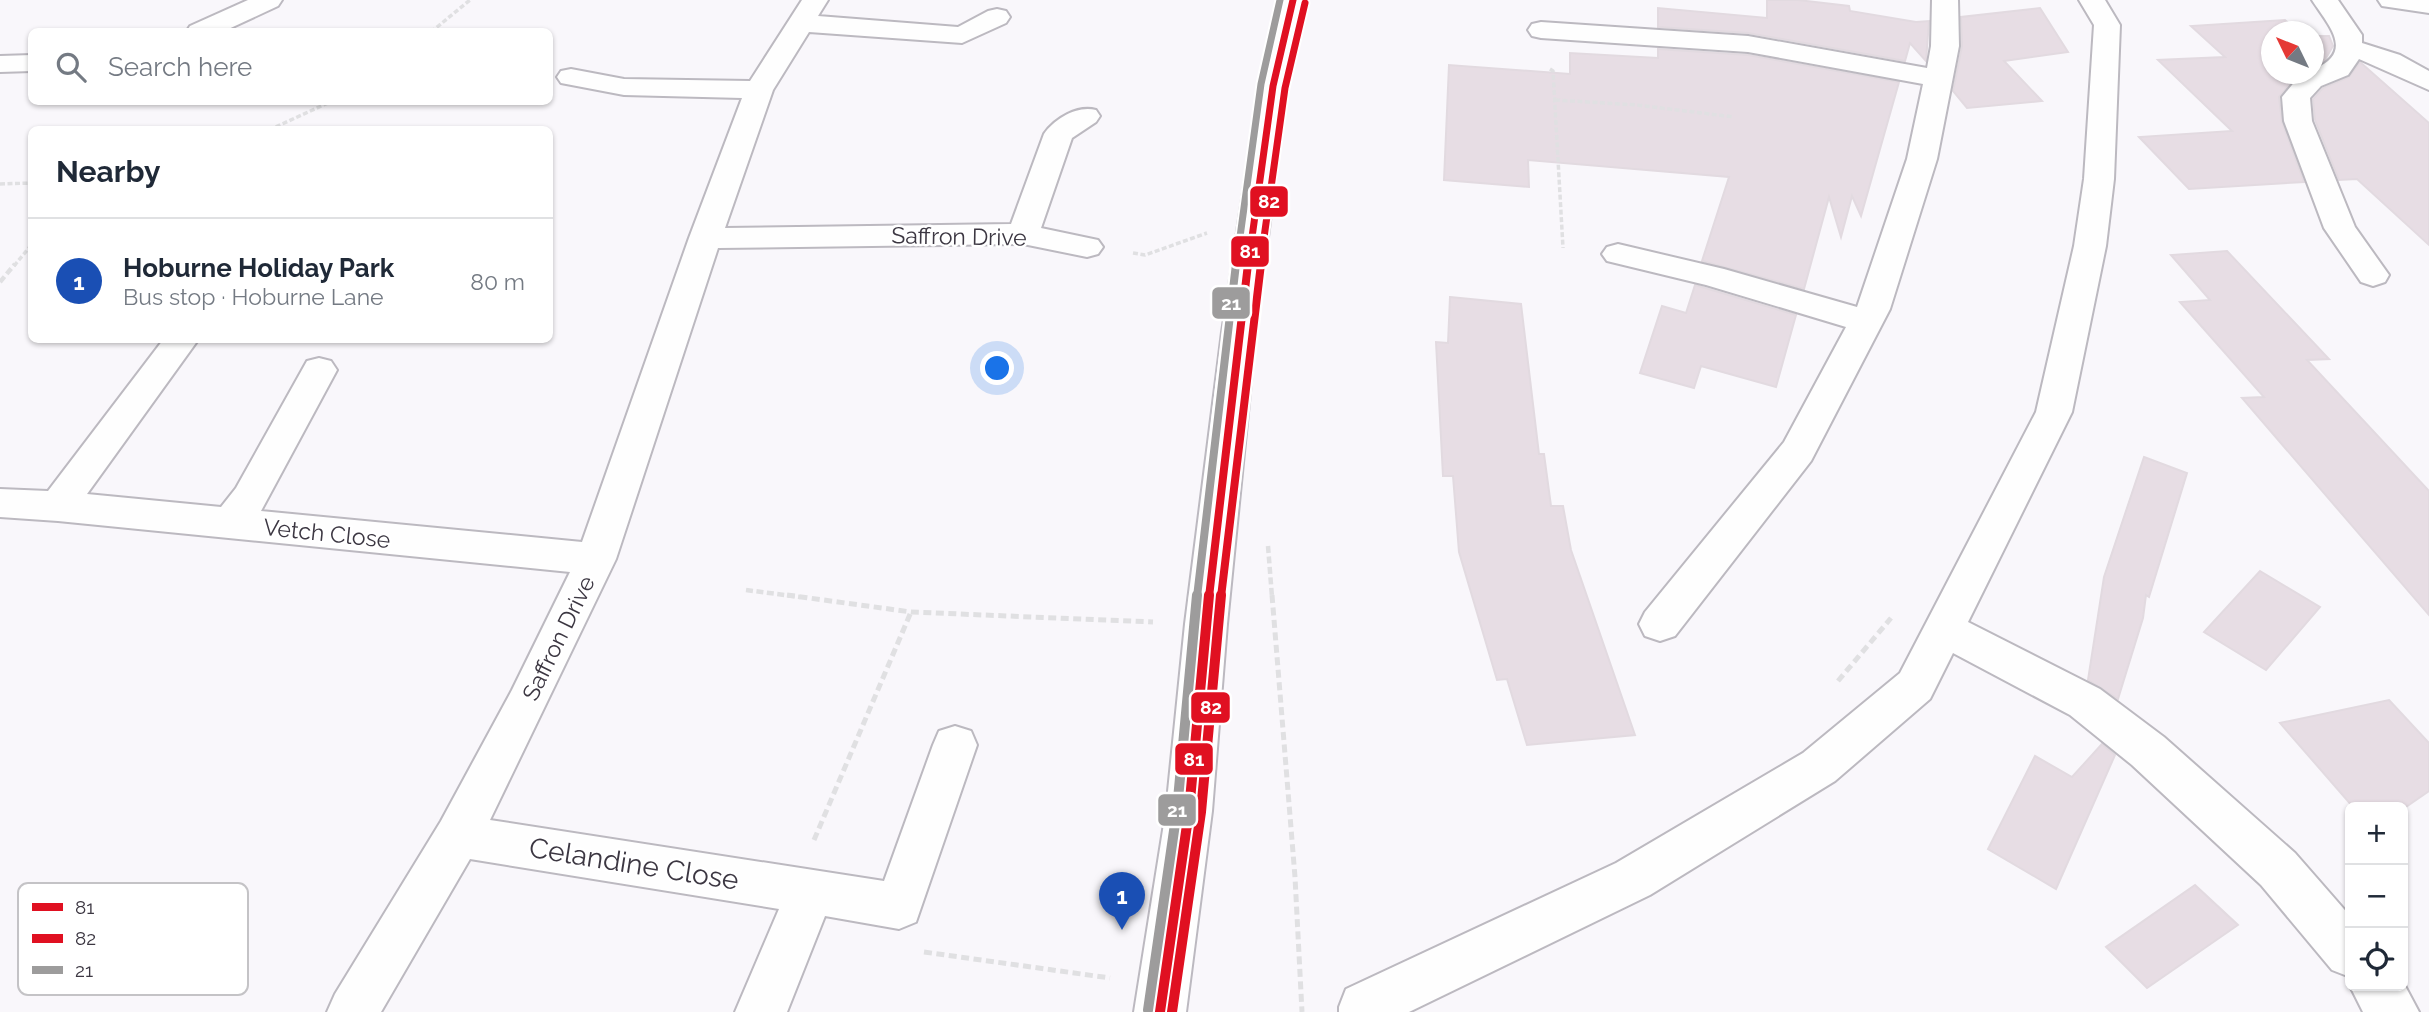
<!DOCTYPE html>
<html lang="en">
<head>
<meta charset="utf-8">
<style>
	body { margin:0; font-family:Raleway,sans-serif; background:#f6f6f7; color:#1f2937 }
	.controls { position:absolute; right:21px; bottom:21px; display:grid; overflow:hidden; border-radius:10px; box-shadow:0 2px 5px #0004 }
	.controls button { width:63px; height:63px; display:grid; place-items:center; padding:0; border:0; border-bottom:2px solid #e0e1e3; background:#fff; color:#1f2937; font:35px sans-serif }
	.compass { position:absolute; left:2261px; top:21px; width:63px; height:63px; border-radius:50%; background:#fff; box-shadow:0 2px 5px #0004; rotate:313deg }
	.you { position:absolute; left:998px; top:369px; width:24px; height:24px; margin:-18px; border:5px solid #fff; border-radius:50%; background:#1a73e8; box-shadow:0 0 0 10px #1a73e833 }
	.badge { display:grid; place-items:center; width:46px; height:46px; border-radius:50%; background:#ea580c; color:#fff; font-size:23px; font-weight:700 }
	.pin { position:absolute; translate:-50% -58px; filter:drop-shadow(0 2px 4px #0008) }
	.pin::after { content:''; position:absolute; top:37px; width:24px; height:21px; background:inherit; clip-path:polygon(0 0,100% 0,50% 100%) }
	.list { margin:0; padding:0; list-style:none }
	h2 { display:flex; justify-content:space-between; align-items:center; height:91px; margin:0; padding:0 28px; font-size:30px }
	h2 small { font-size:23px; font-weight:400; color:#747a83 }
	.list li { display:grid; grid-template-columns:46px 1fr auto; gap:21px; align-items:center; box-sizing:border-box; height:126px; padding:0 28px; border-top:2px solid #e0e1e3 }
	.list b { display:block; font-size:26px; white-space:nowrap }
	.list p { margin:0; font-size:23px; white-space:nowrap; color:#747a83 }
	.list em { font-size:23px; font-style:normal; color:#747a83 }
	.icon { flex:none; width:38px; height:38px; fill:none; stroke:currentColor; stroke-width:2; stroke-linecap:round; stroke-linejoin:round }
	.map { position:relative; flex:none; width:2429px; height:1012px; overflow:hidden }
	.search { position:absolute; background:#fff; box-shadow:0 2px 5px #0004; left:28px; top:28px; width:525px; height:77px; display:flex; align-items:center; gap:18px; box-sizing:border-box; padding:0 24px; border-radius:10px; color:#747a83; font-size:26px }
	.panel { position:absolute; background:#fff; box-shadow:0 2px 5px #0004; left:28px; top:126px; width:525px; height:217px; border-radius:10px }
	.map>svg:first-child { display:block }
</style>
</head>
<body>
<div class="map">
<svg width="2429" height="1012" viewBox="0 0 2429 1012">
	<rect width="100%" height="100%" fill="#f9f7fb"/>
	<!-- building -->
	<g fill="#e7dde4" stroke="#e2dae0" stroke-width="2">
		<path d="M1767,0H1798L1849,6L1850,11L1916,22L1929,21L1926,61L1910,43L1905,61L1748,33L1658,27V8L1767,18Z"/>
		<path d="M2040,8L2068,52L2004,61L2042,101L1967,108L1953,91L1962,46L1961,17Z"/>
		<path d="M2285,20L2298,32H2272V74H2298L2279,97L2282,122L2304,182L2189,189L2139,137L2232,131L2158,60L2225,57L2191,26Z"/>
		<path d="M2314,36H2329L2333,46L2325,60L2314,66Z"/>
		<path d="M1658,49L1748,55L1899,82L1861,216L1852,196L1841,237L1829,197L1804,289L1702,261L1729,177L1528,160L1529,187L1444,180L1449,65L1570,74V53L1658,58Z"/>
		<path d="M2360,62L2429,123V245L2357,179L2339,180L2315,120L2313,99L2323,88L2349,77Z"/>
		<path d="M2227,251L2329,359L2307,360L2429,491V615L2242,398L2264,397L2180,302L2210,300L2171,255Z"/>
		<path d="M1695,285L1796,315L1776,387L1701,366L1694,388L1640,373L1662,306L1686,313Z"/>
		<path d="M1450,297L1521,304L1539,454H1544L1551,506H1563L1571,550L1635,735L1527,745L1507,679L1497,680L1459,552L1453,476H1443L1436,342L1448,343Z"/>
		<path d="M2144,457L2187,473L2149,597L2146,595L2143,618L2118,699L2088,680L2104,577Z"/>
		<path d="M2260,571L2320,607L2266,670L2204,632Z"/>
		<path d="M2389,700L2429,743V791L2403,809L2353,807L2280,723Z"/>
		<path d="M2102,744L2115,755L2056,889L1988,849L2035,756L2072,777Z"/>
		<path d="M2195,885L2238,925L2147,988L2106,947Z"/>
	</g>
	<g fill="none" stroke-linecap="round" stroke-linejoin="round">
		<!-- minor casing -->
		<g stroke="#bcb9c0" stroke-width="4">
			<g id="minor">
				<path d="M248,0H282L278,6L222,32H186L190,26Z"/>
				<path d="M802,0H828L818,16L958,27L988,11L997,9L1006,11L1010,17L1006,23L962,43L809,32L773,90L725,228L1011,224L1044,134C1055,118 1078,105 1096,110L1100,116L1096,122L1072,138L1041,228L1098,240L1103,247L1098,254L1087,257L1023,244L718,248L616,559L490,820L884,881L933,745L939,731L955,726L971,731L977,745L916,922L899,929L825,916L787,1012H735L779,909L470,859L381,1012H327L335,994L441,821L512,690L570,572L58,521L0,517V489L48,491L163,340H198L87,494L221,507L236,488L307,361L319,358L331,361L337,370L261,511L582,542L689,238L742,98L624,95L561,83L557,77L561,71L571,69L624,79L750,81Z"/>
				<path d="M1280,0H1306L1287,86L1256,332L1227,624L1212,811L1186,1012H1134L1166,811L1185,624L1222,332L1259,86Z"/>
				<path d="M1932,0H1958L1959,46L1937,159L1890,309L1811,461L1675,636L1660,641L1645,636L1639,624L1645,612L1784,442L1846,327L1706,285L1607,261L1602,254L1607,247L1618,244L1724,269L1857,307L1907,159L1923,84L1748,52L1541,38L1532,36L1528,30L1532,24L1541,22L1748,36L1927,68L1931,46Z"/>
				<path d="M2079,0H2105L2120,25L2114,179L2106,246L2072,412L1968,622L2100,689L2164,737L2295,853L2350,916V977L2332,970L2261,885L2132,765L2070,715L1953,653L1930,699L1835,781L1650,895L1409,1012H1339V1007L1346,989L1616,863L1803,753L1900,673L2036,412L2074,246L2084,179L2094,25Z"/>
				<path d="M2312,0H2338L2362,35V43L2400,55L2429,71V90L2359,59L2348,75L2321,86L2310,98L2312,121L2355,227L2389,275L2385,282L2373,286L2361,282L2324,228L2284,121L2282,97L2301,74H2314V69C2355,52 2329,26 2312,0Z"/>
				<path d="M2378,0H2429V13L2382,6Z"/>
				<path d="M32,55V71L0,72V56Z"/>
				<path d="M2403,982L2419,1012H2363L2350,986H2403Z"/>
			</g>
		</g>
		<!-- path-far2 -->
		<g stroke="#e0e0e2" stroke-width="3.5" stroke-dasharray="5 2.5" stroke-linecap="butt">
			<path d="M431,32L470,0"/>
			<path d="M1550,69L1553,71L1563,248"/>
			<path d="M1555,100L1637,105L1734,117"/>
			<path d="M269,130L330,102"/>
			<path d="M0,184L32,183"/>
			<path d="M1133,253L1145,255L1207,233"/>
			<path d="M14,266L32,244"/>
		</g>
		<!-- path-far1 -->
		<g stroke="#e0e0e2" stroke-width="4.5" stroke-dasharray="7 3.5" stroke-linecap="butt">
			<path d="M0,282L15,264"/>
			<path d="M1268,546L1272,597"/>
			<path d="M746,590L800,597"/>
		</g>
		<!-- path -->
		<g stroke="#e0e0e2" stroke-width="5" stroke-dasharray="8 4.5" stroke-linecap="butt">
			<path d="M787,595L911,612L1153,622"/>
			<path d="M1272,595L1295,877L1302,1012"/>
			<path d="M1838,681L1891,618"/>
			<path d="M814,840L911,612"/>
			<path d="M924,952L1110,978"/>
		</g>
		<!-- minor -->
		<use href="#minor" fill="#fefefe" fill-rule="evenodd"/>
		<!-- bus-1-far2 casing -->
		<g stroke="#fff" stroke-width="11">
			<path id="bus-1-far2" d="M1248,266L1273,86L1293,0"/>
		</g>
		<!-- bus-1-far1 casing -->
		<g stroke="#fff" stroke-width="13">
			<path id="bus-1-far1" d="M1209,597L1248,264"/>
		</g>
		<!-- bus-1 casing -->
		<g stroke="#fff" stroke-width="16">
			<path id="bus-1" d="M1160,1012L1189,811L1209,595"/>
		</g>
		<!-- bus-2-far2 casing -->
		<g stroke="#fff" stroke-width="11">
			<path id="bus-2-far2" d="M1260,266L1285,88L1305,3"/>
		</g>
		<!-- bus-2-far1 casing -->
		<g stroke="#fff" stroke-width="13">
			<path id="bus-2-far1" d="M1221,597L1261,264"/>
		</g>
		<!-- bus-2 casing -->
		<g stroke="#fff" stroke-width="16">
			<path id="bus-2" d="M1172,1012L1201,812L1221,595"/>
		</g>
		<!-- bus-3-far2 casing -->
		<g stroke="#fff" stroke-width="11">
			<path id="bus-3-far2" d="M1236,266L1261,84L1280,0"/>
		</g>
		<!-- bus-3-far1 casing -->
		<g stroke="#fff" stroke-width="13">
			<path id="bus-3-far1" d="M1197,597L1236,264"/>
		</g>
		<!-- bus-3 casing -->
		<g stroke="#fff" stroke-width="16">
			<path id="bus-3" d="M1148,1010L1177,810L1197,595"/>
		</g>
		<!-- bus-1-far2 -->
		<use href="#bus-1-far2" stroke="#e01021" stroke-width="7"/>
		<!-- bus-1-far1 -->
		<use href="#bus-1-far1" stroke="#e01021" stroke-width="8"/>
		<!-- bus-1 -->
		<use href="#bus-1" stroke="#e01021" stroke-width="10"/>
		<!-- bus-2-far2 -->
		<use href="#bus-2-far2" stroke="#e01021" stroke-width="7"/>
		<!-- bus-2-far1 -->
		<use href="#bus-2-far1" stroke="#e01021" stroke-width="8"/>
		<!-- bus-2 -->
		<use href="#bus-2" stroke="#e01021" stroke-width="10"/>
		<!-- bus-3-far2 -->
		<use href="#bus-3-far2" stroke="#9d9c9c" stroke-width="7"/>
		<!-- bus-3-far1 -->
		<use href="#bus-3-far1" stroke="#9d9c9c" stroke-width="8"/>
		<!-- bus-3 -->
		<use href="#bus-3" stroke="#9d9c9c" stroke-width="10"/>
	</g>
	<g text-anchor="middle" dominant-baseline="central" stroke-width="5" stroke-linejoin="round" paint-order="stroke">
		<!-- street labels -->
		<g font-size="23" fill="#3c3742" stroke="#fff">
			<text transform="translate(959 236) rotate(1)">Saffron Drive</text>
			<text transform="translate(327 533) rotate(6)">Vetch Close</text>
			<text transform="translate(558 638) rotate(-64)">Saffron Drive</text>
		</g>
		<!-- near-street labels -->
		<g font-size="28" fill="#3c3742" stroke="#fff">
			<text transform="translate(634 864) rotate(9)">Celandine Close</text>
		</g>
	</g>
	<!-- legend -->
	<rect x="18" y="883" width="230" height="112" rx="10" fill="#fff" stroke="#c4c3c6" stroke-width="2"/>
	<rect x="32" y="903" width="31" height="8" fill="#e01021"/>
	<rect x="32" y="934" width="31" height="9" fill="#e01021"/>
	<rect x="32" y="966" width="31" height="8" fill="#9d9c9c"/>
	<g font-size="19" fill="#3c3742">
		<text x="75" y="914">81</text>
		<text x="75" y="945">82</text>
		<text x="75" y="977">21</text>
	</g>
	<g stroke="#fff" stroke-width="2.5">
		<rect x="1249" y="185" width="40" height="33" rx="7" fill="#e01021"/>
		<rect x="1230" y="235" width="40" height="33" rx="7" fill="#e01021"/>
		<rect x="1211" y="286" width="40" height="34" rx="7" fill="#9d9c9c"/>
		<rect x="1190" y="691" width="41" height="33" rx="7" fill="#e01021"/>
		<rect x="1174" y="742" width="40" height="34" rx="7" fill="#e01021"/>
		<rect x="1157" y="793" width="40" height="34" rx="7" fill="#9d9c9c"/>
	</g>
	<g font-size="19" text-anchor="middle" font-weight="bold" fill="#fff">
		<text x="1269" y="208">82</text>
		<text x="1250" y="258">81</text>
		<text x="1231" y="310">21</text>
		<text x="1211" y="714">82</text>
		<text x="1194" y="766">81</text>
		<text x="1177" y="817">21</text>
	</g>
</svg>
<div class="controls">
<button>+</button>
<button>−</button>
<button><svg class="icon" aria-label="locate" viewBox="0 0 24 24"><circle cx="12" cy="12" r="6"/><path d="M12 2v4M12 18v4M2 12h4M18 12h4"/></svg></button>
</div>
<svg class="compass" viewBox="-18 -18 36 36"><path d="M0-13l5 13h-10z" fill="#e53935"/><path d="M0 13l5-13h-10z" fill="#747a83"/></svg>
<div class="you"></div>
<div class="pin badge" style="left:1122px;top:930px;background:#1a4fb4">1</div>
<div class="search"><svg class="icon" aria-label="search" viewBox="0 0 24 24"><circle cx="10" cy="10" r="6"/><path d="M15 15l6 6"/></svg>Search here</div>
<section class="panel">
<h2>Nearby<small></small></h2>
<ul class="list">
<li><span class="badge" style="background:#1a4fb4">1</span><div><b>Hoburne Holiday Park</b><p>Bus stop · Hoburne Lane</p></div><em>80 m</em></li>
</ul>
</section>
</div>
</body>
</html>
